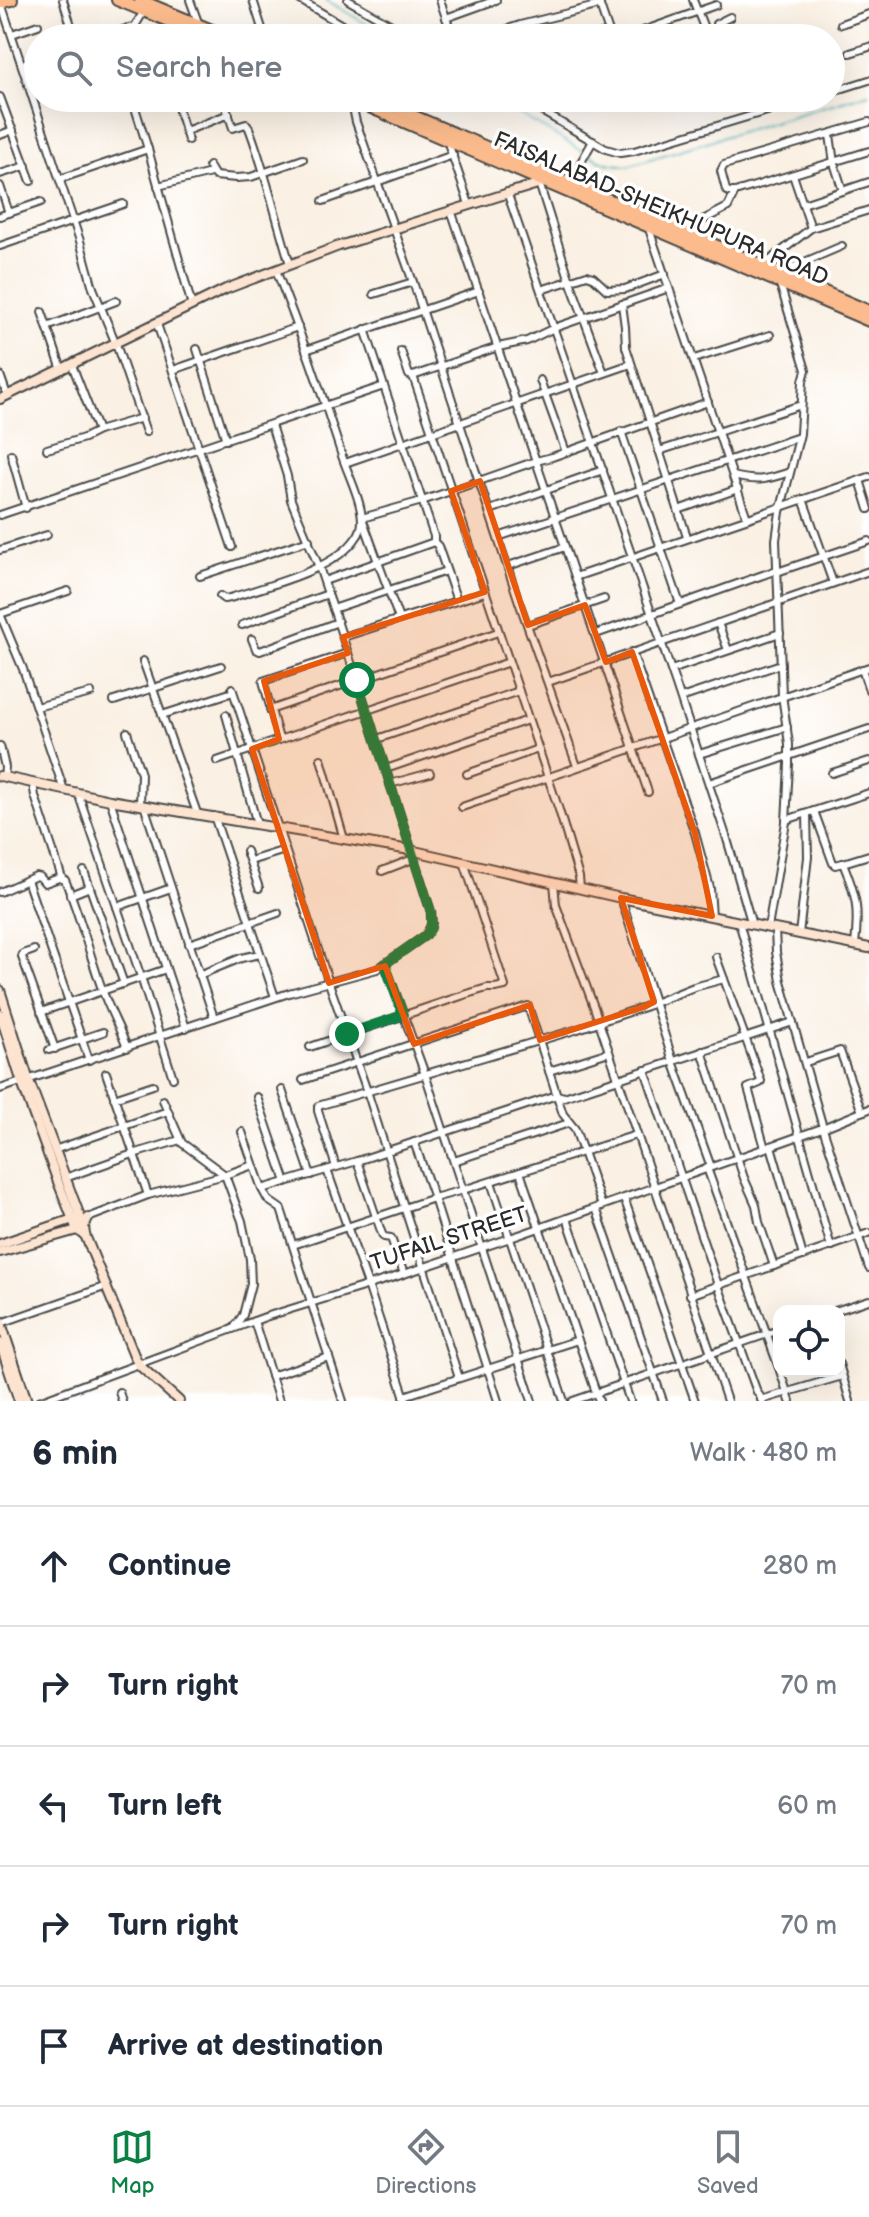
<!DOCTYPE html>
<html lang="en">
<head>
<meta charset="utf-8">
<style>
	body { margin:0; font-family:"Balsamiq Sans",sans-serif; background:#f6f6f7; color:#1f2937 }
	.controls { position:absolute; right:24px; bottom:24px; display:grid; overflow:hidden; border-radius:16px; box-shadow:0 8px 32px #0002 }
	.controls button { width:72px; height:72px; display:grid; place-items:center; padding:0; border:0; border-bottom:2px solid #e0e1e3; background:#fff; color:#1f2937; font:40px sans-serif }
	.stop { position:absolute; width:24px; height:24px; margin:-18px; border:6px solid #0b8043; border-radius:50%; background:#fff }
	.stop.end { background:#0b8043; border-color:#fff; box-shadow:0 2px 8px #0008 }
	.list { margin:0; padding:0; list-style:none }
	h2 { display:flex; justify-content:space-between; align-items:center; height:104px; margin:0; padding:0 32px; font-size:34px }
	h2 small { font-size:26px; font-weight:400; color:#747a83 }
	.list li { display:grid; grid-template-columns:52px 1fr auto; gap:24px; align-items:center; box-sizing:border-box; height:120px; padding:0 32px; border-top:2px solid #e0e1e3 }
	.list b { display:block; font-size:30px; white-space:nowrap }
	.list em { font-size:26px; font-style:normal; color:#747a83 }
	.icon { flex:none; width:44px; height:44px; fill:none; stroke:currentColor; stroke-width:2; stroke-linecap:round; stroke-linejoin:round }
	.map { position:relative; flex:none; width:869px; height:1401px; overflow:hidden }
	.search { position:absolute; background:#fff; box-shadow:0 8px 32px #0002; left:24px; right:24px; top:24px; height:88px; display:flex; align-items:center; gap:20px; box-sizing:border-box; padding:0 28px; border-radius:44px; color:#747a83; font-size:30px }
	.sheet { height:704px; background:#fff }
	nav { display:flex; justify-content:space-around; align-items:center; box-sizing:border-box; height:112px; border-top:2px solid #e0e1e3; background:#fff; font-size:22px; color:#747a83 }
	nav a { display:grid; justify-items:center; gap:4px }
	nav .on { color:#0b8043 }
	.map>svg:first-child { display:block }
</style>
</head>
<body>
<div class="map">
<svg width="869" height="1401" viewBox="0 0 869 1401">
	<rect width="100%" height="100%" fill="#fff"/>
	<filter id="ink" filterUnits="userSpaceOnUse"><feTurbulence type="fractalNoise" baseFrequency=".0125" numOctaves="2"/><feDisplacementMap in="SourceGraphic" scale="16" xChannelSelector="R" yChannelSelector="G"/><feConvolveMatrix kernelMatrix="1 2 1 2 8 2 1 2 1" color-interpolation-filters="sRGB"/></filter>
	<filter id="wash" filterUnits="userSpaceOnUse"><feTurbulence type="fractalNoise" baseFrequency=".006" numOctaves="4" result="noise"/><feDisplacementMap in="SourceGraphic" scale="32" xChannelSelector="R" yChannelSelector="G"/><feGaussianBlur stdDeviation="1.8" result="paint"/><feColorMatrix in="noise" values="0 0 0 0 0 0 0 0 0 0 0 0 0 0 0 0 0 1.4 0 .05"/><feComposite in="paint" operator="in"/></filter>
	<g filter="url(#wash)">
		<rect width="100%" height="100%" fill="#faf0e3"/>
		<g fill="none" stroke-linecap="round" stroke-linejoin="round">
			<!-- stream -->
			<g stroke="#3daeb4" stroke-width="2">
				<path d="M326,0L390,38"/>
				<path d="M492,98L584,152"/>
				<path d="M589,155L606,163L627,166L869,93"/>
			</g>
		</g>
	</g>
	<g filter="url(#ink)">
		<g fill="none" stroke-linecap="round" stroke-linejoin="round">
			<!-- street casing -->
			<g stroke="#4a4947" stroke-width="10">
				<g id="street">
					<path d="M63,0L75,38"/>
					<path d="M190,0L199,25"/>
					<path d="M253,0L265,38"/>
					<path d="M300,0L364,38"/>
					<path d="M348,0L414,38"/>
					<path d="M440,0L453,38"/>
					<path d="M598,0L611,38"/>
					<path d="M693,0L708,38"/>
					<path d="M1,3L80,241L93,288L116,344L146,432"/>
					<path d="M446,18L496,0"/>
					<path d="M841,24L869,14"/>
					<path d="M12,34L38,25"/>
					<path d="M98,38L135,26L144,11"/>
					<path d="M481,38L520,25L600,5"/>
					<path d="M587,38L609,32"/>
					<path d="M623,38L716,5"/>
					<path d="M716,38L718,35L716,24L730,17"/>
					<path d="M850,53L869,47"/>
					<path d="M22,64L38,59"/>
					<path d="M831,92L869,80"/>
					<path d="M0,97L31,181"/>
					<path d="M132,98L148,149L192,306"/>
					<path d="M175,98L188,140"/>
					<path d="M223,98L233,128L246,124L249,128C266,173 276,219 290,264"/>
					<path d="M519,98L606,149L620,153L634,151L810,98"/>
					<path d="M351,99L356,122L413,282L519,602L577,766"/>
					<path d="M869,122L724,165L721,171L726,190L729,192H735L869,151"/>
					<path d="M186,131L229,114"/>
					<path d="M0,135L13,130"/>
					<path d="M830,135L834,163L843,191"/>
					<path d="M448,143L469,204"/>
					<path d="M209,166L215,176L236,178L251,177L303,159"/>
					<path d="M0,174L26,166"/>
					<path d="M793,175L811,228"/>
					<path d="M60,179L148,149"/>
					<path d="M539,183L569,278L604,373"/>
					<path d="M569,183L593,141"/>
					<path d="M0,186L9,213"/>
					<path d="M158,186L211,173"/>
					<path d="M507,192L676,685L727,839L752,925"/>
					<path d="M323,201L453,155"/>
					<path d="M803,204L869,182"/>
					<path d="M451,210L648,792"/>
					<path d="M0,216L41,202"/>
					<path d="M648,226L747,518"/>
					<path d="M682,231L728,207L735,192"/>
					<path d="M0,246L123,204"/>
					<path d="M764,265L811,228L869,210"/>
					<path d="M779,273L842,246"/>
					<path d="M541,290L587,275L593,277L607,290L625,289L665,274"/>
					<path d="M374,294L413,282"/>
					<path d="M622,304L625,327L626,347L687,537"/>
					<path d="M42,312L62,370"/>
					<path d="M157,324L232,547"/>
					<path d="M47,327L116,301"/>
					<path d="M365,329L434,536V542L438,546L457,601"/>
					<path d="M197,349L226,440"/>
					<path d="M306,350L479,291"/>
					<path d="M401,351L409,375L413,376L498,347L527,341L554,328L669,288"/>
					<path d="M694,359L770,335"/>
					<path d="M72,365L98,431"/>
					<path d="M173,370L298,327"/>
					<path d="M0,375L7,395"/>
					<path d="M413,376L559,810L579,877L580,889"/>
					<path d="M540,380L566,452"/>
					<path d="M621,431L680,604"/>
					<path d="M47,449L84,438L98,431L142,418"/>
					<path d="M659,451L801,405"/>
					<path d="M11,454L26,508"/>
					<path d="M345,463L631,364"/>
					<path d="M733,476C758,482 766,480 790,472"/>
					<path d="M860,480L869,509"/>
					<path d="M803,499L833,583"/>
					<path d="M490,510L603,470"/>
					<path d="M678,510L738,489"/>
					<path d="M0,515L384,386"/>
					<path d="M498,537L799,437"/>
					<path d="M0,550L47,535"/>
					<path d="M508,566L565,547"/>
					<path d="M777,572L869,541"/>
					<path d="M200,576L309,540"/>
					<path d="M575,577L869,477"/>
					<path d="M324,581L434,542"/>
					<path d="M220,596L224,599L230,598C266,586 335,570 356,538C360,533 362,527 362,521C362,502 348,474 342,456C322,393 300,331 276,270"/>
					<path d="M333,609L446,571"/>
					<path d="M0,614L23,669L64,790"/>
					<path d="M0,614L68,591"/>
					<path d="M399,619L362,518L422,501L536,461L552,457L708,402"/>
					<path d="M718,623L728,650"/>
					<path d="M242,625L328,594"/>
					<path d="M528,625L604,599"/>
					<path d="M596,634L777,570"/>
					<path d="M343,637L485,592"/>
					<path d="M252,639L256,649L260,651L338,622"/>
					<path d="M632,652L695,833L710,888L712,916"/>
					<path d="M143,661L197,813"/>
					<path d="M862,669L869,690"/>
					<path d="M671,670L780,633"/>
					<path d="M370,676L498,632"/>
					<path d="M548,682L869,571"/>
					<path d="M232,688L329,983L367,1091L459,1378"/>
					<path d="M681,698L781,664"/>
					<path d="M114,701L221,666"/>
					<path d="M36,707L91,693"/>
					<path d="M270,710L357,680"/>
					<path d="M162,715L233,692"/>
					<path d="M226,715L257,824"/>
					<path d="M127,732L141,774L140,805"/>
					<path d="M279,739L263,681L348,653"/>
					<path d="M377,739L519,691"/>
					<path d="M0,746L5,767L4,777"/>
					<path d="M699,754L787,727"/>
					<path d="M321,759L344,839"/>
					<path d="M217,761L509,662"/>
					<path d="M386,769L528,720"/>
					<path d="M832,773L869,761"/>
					<path d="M467,774L538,749"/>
					<path d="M709,783L869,729"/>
					<path d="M33,784L35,796L62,878"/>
					<path d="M390,784L430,773"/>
					<path d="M78,793L141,977L173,1078"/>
					<path d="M110,800L186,1028"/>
					<path d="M144,805L214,1018"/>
					<path d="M462,807L869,667"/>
					<path d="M814,811L833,863L835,865L843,863"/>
					<path d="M214,816L275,997"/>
					<path d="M786,820L869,793"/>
					<path d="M246,851L259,888"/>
					<path d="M250,861L285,850"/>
					<path d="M84,871L124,984"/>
					<path d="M382,871L413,859"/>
					<path d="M27,880L89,1060"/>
					<path d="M554,883L556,905L594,1007L727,1401"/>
					<path d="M0,892L36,876L40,877L45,883L59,878L65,880C80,915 89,953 102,989C109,1010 120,1028 127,1048"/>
					<path d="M70,895L90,887"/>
					<path d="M621,898L673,1061L711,1167"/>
					<path d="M117,907L171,888"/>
					<path d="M739,922L831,1247"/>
					<path d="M768,928L786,822L789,764V744L782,695L776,540L780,512L800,434L803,381L806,370L779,281"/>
					<path d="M775,929L776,952L781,981L824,1131L869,1268"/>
					<path d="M799,934L808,857L807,814"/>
					<path d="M189,944L278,913"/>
					<path d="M855,945C859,909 857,897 843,863L869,855"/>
					<path d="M34,950L23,954L22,957L55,1049"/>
					<path d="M716,957L761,1081L760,1083L748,1088L765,1148"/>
					<path d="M385,964L426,1077L532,1401"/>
					<path d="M199,975L241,958L260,954"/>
					<path d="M41,1012L166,969"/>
					<path d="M310,1047L467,994L487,988H495L505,986L464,862"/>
					<path d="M49,1050L103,1032"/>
					<path d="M702,1051L744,1178L756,1205L759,1222L774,1266"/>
					<path d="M806,1062L840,1051L862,1112"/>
					<path d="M645,1070L718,1285L757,1392L763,1401"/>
					<path d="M549,1071L609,1052"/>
					<path d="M106,1073L148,1195"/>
					<path d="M303,1080L528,1006L563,1114L575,1129L602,1206"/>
					<path d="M0,1089L289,993L377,969L426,935L432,923L431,912L357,680L319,567L291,500L287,476L271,425"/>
					<path d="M282,1090L311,1175"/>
					<path d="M257,1097L286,1182"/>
					<path d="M114,1098L153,1085"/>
					<path d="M163,1100L182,1143L225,1175L242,1221L250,1259L251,1284L243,1315L234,1328"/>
					<path d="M242,1132L262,1189L357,1161L557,1095L564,1097L573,1094L793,1022"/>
					<path d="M414,1142L434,1198L498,1401"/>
					<path d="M771,1146L803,1256"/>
					<path d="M54,1150L168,1111"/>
					<path d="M357,1161L382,1234L384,1237L391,1238L404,1274"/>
					<path d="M454,1161L569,1123"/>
					<path d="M336,1167L318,1111V1106L575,1030L644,1007L694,987L724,979"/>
					<path d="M707,1168L779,1368"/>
					<path d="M327,1170L368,1285L406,1401"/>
					<path d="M520,1172L599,1401"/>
					<path d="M65,1178L133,1154L180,1140"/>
					<path d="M491,1182L564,1401"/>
					<path d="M262,1189L268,1200L281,1209L343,1401"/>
					<path d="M624,1198L695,1401"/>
					<path d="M596,1208L663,1401"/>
					<path d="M88,1218L148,1195L225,1175L253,1165"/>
					<path d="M567,1218L630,1401"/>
					<path d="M293,1245L434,1198L463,1190L636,1135"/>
					<path d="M690,1295L869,1233"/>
					<path d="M835,1311L869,1300"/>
					<path d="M254,1321L279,1401"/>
					<path d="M1,1323L107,1286"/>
					<path d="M839,1364L850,1401"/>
					<path d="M780,1371L790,1401"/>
					<path d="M271,1376L329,1357"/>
					<path d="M119,1392L122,1401"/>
					<path d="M404,1396L578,1340"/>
					<path d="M761,1400L842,1376"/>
					<path d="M39,1401L265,1317L395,1277L522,1234L825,1127L869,1109"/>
					<path d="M573,1401L779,1330"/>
				</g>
			</g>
			<!-- secondary casing -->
			<g stroke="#4a4947" stroke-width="12">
				<g id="secondary">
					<path d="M0,399L226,289L339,246L544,182"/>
					<path d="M0,776L110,800L410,850L621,898L869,948"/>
					<path d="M0,990L29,1081L84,1227L85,1235L134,1355L139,1365L179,1401"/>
					<path d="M0,1014L22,1083L58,1182L77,1230L85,1235"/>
					<path d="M0,1244L76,1218"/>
					<path d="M0,1252L77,1230L84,1227L88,1218"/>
					<path d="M0,1320L27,1401"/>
					<path d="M0,1343L19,1401"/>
				</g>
			</g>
			<!-- highway casing -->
			<g stroke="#4a4947" stroke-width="14">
				<g id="highway">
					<path d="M117,0L210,38"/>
					<path d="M140,0L231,38"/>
					<path d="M0,3L12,0"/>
					<path d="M348,98L869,321"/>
					<path d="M372,98L869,311"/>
				</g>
			</g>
			<!-- street -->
			<use href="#street" stroke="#fff" stroke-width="6"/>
			<!-- secondary -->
			<use href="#secondary" stroke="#fde4d1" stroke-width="8"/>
			<!-- highway -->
			<use href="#highway" stroke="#fbbb8c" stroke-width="10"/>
		</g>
	</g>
	<g fill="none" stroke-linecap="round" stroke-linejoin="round" filter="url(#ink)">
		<!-- route -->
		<path stroke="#0b8043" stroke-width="10" d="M347,1034L403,1015L385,964L426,935L431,928V912L357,680"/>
	</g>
	<!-- marked area -->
	<path fill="#e8590c" fill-opacity="0.2" stroke="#e8590c" stroke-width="6" stroke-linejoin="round" d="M480,481L528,625L585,605L606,662L632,652L695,833L712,916L621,898L654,1002L644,1007L540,1040L530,1005L414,1044L385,966L329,983L252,749L279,739L264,681L348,653L343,637L485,592L451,491Z"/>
	<g text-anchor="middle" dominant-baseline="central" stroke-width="7" stroke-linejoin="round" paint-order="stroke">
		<!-- street labels -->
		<g font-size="22" fill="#2b2b2b" stroke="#fff">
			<text transform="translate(661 209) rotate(23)">FAISALABAD-SHEIKHUPURA ROAD</text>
			<text transform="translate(449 1239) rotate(-18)">TUFAIL STREET</text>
		</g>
	</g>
</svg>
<div class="controls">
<button><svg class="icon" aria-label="locate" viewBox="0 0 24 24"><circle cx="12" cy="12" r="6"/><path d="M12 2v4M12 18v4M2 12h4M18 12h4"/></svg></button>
</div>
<div class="stop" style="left:357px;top:680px"></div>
<div class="stop end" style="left:347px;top:1034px"></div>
<div class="search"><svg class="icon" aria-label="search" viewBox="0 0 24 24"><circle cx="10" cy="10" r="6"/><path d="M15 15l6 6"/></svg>Search here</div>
</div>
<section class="sheet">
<h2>6 min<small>Walk · 480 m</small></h2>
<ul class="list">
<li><svg class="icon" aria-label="ahead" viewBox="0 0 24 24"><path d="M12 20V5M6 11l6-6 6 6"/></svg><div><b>Continue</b></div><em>280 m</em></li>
<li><svg class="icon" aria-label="right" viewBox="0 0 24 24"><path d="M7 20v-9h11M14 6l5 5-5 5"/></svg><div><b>Turn right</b></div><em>70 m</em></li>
<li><svg class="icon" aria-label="left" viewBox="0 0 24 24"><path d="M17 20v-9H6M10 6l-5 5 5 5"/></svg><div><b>Turn left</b></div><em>60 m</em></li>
<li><svg class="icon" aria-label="right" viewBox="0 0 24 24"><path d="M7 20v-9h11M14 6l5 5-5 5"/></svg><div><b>Turn right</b></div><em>70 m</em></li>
<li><svg class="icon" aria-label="arrive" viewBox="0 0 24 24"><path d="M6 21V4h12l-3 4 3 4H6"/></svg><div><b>Arrive at destination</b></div></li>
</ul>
</section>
<nav>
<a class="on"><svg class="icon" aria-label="map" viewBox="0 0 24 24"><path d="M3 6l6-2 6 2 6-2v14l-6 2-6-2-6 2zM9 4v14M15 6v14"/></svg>Map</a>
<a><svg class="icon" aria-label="directions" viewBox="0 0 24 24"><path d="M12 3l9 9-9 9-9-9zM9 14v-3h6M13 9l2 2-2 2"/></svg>Directions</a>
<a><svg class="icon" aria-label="saved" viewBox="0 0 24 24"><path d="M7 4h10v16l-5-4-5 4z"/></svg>Saved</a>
</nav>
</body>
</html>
